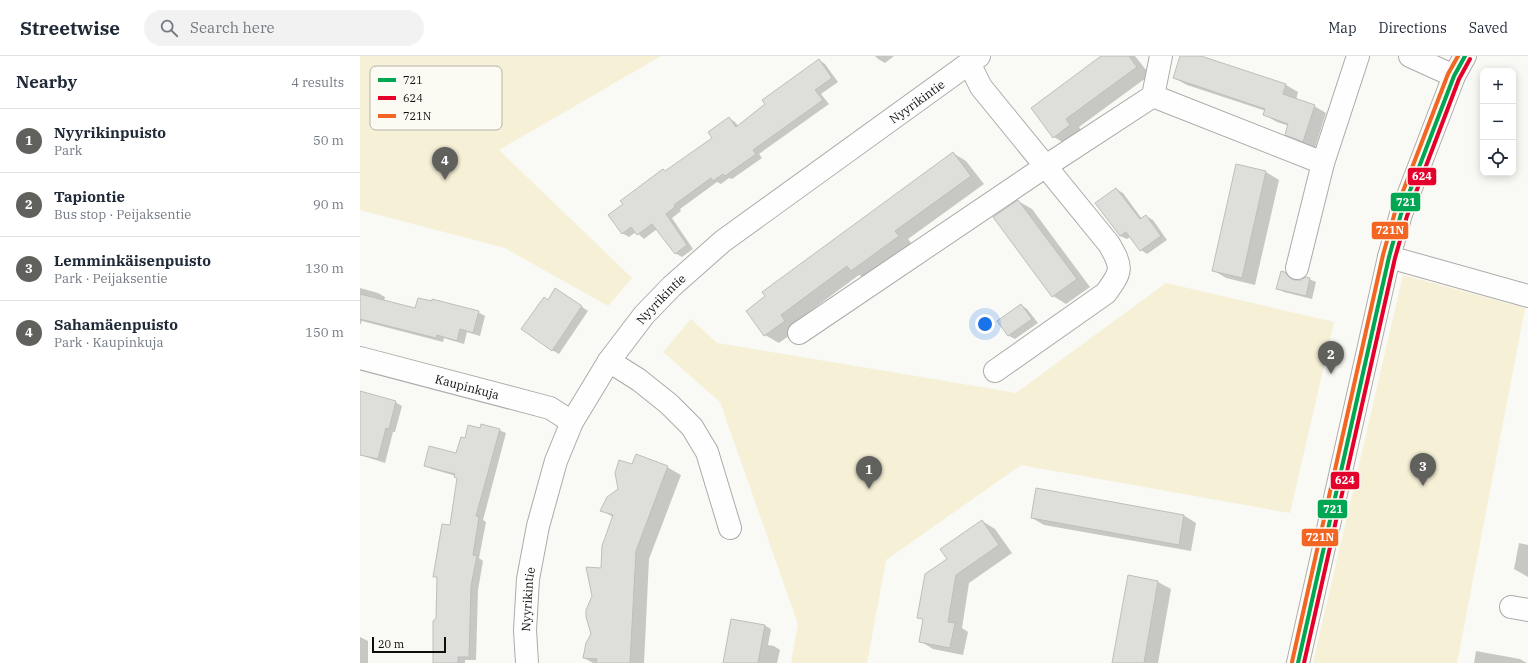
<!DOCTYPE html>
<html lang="en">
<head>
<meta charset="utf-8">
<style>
	body { margin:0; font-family:"IBM Plex Serif",serif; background:#f2f2f3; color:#1f2937 }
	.controls { position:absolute; right:12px; top:12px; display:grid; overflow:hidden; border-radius:8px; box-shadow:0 2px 10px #0003 }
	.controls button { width:36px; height:36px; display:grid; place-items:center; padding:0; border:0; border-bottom:1px solid #e0e1e3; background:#fff; color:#1f2937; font:20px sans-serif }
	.scale { position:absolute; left:12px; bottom:10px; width:74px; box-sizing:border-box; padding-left:4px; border:2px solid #0e0e0b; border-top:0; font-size:11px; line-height:14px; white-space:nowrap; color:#0e0e0b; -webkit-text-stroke:3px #fbfaf3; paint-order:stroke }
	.you { position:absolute; left:625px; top:268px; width:14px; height:14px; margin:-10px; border:3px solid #fff; border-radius:50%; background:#1a73e8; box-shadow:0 0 0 6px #1a73e833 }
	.badge { display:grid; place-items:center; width:26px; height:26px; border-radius:50%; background:#60605d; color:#fff; font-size:13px; font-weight:700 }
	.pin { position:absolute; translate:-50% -33px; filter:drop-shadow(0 1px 2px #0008) }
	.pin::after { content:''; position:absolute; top:21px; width:14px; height:12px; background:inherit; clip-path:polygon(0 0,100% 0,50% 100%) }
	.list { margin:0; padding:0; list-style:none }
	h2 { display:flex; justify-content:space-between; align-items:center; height:52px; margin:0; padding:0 16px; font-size:17px }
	h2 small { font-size:13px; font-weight:400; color:#747a83 }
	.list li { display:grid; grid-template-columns:26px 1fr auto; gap:12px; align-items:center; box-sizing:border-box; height:64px; padding:0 16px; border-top:1px solid #e0e1e3 }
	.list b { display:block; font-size:15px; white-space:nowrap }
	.list p { margin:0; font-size:13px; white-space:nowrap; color:#747a83 }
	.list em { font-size:13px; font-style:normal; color:#747a83 }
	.icon { flex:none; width:22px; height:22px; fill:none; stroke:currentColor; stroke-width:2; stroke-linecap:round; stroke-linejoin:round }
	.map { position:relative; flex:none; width:1168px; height:607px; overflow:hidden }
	header { display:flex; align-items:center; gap:24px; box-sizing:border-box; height:56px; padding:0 20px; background:#fff; border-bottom:1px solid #e0e1e3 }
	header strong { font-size:19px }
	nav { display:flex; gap:22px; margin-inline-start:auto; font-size:14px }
	.search { width:280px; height:36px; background:#f2f2f3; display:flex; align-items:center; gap:10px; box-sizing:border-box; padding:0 14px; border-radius:22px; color:#747a83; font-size:15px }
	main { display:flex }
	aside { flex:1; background:#fff }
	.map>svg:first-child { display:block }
</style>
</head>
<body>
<header>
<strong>Streetwise</strong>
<div class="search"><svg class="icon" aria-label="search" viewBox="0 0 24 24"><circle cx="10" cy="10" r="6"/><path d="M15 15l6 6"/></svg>Search here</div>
<nav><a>Map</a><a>Directions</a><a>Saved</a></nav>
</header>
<main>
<aside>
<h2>Nearby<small>4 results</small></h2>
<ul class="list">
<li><span class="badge">1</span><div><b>Nyyrikinpuisto</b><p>Park</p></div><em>50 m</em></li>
<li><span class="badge">2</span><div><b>Tapiontie</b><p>Bus stop · Peijaksentie</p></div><em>90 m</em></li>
<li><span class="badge">3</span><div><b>Lemminkäisenpuisto</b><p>Park · Peijaksentie</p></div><em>130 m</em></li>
<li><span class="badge">4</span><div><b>Sahamäenpuisto</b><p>Park · Kaupinkuja</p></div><em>150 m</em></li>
</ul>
</aside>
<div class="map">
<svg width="1168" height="607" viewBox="0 0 1168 607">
	<rect width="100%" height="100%" fill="#f9f9f5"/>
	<!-- green -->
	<g fill="#f6f0d6">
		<path d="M0,0H301L139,94L272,222L248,250L145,192L0,154Z"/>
		<path d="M1043,219L1165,252L1097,607H953Z"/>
		<path d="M806,227L974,266L930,457L661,409L526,504L507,607H431L438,568L360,346L303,296L331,263L357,287L656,337Z"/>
	</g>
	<!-- shadow -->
	<g fill="#0003">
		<path d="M515,0H534L525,7L518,3Z"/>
		<path d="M743,0H775L790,19L719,71L723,77L707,89L694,81Z"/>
		<path d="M821,0H838L926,29L938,36L936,44L954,50L966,57L955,92L938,85L926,78L929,70L917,66L905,59L906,55L827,29L814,22Z"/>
		<path d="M459,4L465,8L478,26L461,38L469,48L399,98L402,102L372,123L369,122L361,128L357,126L320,153L321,155L312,162L333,193L322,201L315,197L297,173L284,183L276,176L269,181L262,177L303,114L306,116L353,82L369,62L375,66L379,71Z"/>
		<path d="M593,97L606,105L624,128L548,183L552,188L505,222L499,219L434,267L438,273L419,287L405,279L387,255Z"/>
		<path d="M877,110L906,116L919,124L895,229L866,222L853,214Z"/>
		<path d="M756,133L763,137L782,163L786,160L793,164L807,184L787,198L781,194L770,181L767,183L760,180Z"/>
		<path d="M658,145L672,153L730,231L706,248L693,240Z"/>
		<path d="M925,217L932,221L935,225L949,223L956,226L952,243L924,236L917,232Z"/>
		<path d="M0,232L18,237L25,241L24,245L55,254L118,256L125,260L120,280L107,276L104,288L84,282L83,286L2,265L0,269Z"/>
		<path d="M202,237L228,255L199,298L192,294L188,244Z"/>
		<path d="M661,249L667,253L678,267L655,283L649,280Z"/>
		<path d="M0,336L35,346L42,350L35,376H33L25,407L0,399Z"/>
		<path d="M121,374H139L146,377L123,464L126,466L119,502L123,505L118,534L116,604H105V607H74L78,523L74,520L91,470L98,423L96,420L72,413L65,409L97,399L105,384Z"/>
		<path d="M272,410L307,411L321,419L289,503L284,607H233L224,602L232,578L242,513L253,461L241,454L259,433Z"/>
		<path d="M823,459L836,467L831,495L684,469L672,462Z"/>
		<path d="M622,465L635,473L652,497L609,527L602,572L608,576L603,599L573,593L560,585L564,564L558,561L588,503Z"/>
		<path d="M1159,487L1168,489V521L1154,513Z"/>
		<path d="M769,520L798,526L811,533L798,607H753Z"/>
		<path d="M404,569L411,573L408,589L414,590L420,594L417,607H364Z"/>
		<path d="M0,581L8,585V607H0Z"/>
		<path d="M1116,595L1160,603L1167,607H1114Z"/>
	</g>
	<!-- building -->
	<g fill="#dededb" stroke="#bebebb">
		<path d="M741,0H769L777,11L706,63L710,69L693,82L671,52Z"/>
		<path d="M820,0H841L926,28L923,38L955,49L943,86L925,79L928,68L903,59L905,53L813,22Z"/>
		<path d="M459,3L472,22L455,34L463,44L393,94L396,98L365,120L363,118L353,125L351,122L314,149L315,151L306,158L327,189L315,198L292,168L277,179L271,171L262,178L248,159L263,148L260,145L303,113L305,115L352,82L348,76L369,61L376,71L405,48L402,44Z"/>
		<path d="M593,96L611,120L535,175L539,180L491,215L487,210L421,259L425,265L404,280L386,255L405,240L402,236Z"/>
		<path d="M876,108L906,115L882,222L852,215Z"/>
		<path d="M756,132L780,163L786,159L801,180L780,195L766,176L760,180L735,147Z"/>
		<path d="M658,144L717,223L692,241L633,161Z"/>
		<path d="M921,215L925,216L929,221L934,224H941L946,221L950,222L946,240L916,233Z"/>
		<path d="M195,232L222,250L192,295L161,273L184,241L188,244Z"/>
		<path d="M0,238L55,252L58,242L72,245V243L119,255L113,277L100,273L97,285L77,279L76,282L0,263Z"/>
		<path d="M661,248L672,263L648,280L637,265Z"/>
		<path d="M0,335L36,345L29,373L26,372L18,403L0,399Z"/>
		<path d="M121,368L140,373L116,460L119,461L113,499L117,500L111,530L109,601H98V607H73V565L76,562L77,521H73L82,468L90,469L97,422L94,421L95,418L64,410L69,390L96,397L101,381L105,382L108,369L120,372Z"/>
		<path d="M276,398L308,410L276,495L270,607H236L237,603L223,602L226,587L231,578L226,561V554L232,540L226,511L241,512L242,490L253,459L240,455L247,441L258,433L255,417L259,404L272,408Z"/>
		<path d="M676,432L824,459L819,489L671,462Z"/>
		<path d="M622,464L639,489L596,519L588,566L595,567L590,592L559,586L563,563L557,562L565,518L587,503L580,493Z"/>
		<path d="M768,519L798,525L784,607H752Z"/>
		<path d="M371,563L405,569L398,607H363Z"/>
	</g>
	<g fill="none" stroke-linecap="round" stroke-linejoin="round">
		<!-- minor casing -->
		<g stroke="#acaba9" stroke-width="24">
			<g id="minor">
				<path d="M1050,0L1094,20"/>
				<path d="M609,7L621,31L749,188C763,212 762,215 746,237L635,315"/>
				<path d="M793,40L963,107"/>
				<path d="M1029,201L1168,240"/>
				<path d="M937,212L963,107L998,0"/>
				<path d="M439,277L686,110L793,40L801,0"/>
				<path id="s1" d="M0,302L190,352L212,366"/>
				<path d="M249,305L279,324L309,348L332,371L347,396L370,472"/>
				<path d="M1151,551L1168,554"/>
				<path id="s2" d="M167,607L165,574L168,523L178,470L196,405L212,366L249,305L284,259L312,230L363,185L619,0"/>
				<path d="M938,607L1029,201L1041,158L1094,20L1105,0"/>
			</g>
		</g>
		<!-- minor -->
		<use href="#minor" stroke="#fefefe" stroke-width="22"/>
		<!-- bus-1 casing -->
		<g stroke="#fbfaf3" stroke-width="7">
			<path id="bus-1" d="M938,607L1029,201L1041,158L1094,20L1105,0"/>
		</g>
		<!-- bus-2 casing -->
		<g stroke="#fbfaf3" stroke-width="7">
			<path id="bus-2" d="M944,607L1035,202L1047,160L1099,23L1110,3"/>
		</g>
		<!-- bus-3 casing -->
		<g stroke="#fbfaf3" stroke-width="7">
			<path id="bus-3" d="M932,606L1023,199L1035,156L1088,18L1098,0"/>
		</g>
		<!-- bus-1 -->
		<use href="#bus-1" stroke="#00a651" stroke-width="4"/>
		<!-- bus-2 -->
		<use href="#bus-2" stroke="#e4002b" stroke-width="4"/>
		<!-- bus-3 -->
		<use href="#bus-3" stroke="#f26522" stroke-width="4"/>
	</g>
	<g text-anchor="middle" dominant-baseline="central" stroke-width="4" stroke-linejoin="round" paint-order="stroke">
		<!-- street labels -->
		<g font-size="12" fill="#0e0e0b" stroke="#fbfaf3">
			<text stroke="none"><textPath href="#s2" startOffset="724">Nyyrikintie</textPath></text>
			<text stroke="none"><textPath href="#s2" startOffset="400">Nyyrikintie</textPath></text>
			<text stroke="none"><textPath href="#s1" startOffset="111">Kaupinkuja</textPath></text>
			<text stroke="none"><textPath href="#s2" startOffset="64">Nyyrikintie</textPath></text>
		</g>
	</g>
	<!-- legend -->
	<rect x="10" y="10" width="132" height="64" rx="6" fill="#fbfaf3" stroke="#b4b3ad" stroke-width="1"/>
	<rect x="18" y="22" width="18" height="4" fill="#00a651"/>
	<rect x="18" y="40" width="18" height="4" fill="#e4002b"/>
	<rect x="18" y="58" width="18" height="4" fill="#f26522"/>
	<g font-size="11" fill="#0e0e0b">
		<text x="43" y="28">721</text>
		<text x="43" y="46">624</text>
		<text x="43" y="64">721N</text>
	</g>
	<g stroke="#fbfaf3" stroke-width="1.5">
		<rect x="1047" y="111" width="30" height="19" rx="4" fill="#e4002b"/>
		<rect x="1030" y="136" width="31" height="20" rx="4" fill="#00a651"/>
		<rect x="1011" y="165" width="38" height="19" rx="4" fill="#f26522"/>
		<rect x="970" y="415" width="30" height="19" rx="4" fill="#e4002b"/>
		<rect x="957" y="443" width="31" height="20" rx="4" fill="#00a651"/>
		<rect x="941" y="472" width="38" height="19" rx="4" fill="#f26522"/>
	</g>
	<g font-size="11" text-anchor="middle" font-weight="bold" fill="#fff">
		<text x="1062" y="124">624</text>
		<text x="1046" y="150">721</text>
		<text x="1030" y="178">721N</text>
		<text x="985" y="428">624</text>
		<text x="973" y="457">721</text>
		<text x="960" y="485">721N</text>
	</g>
</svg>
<div class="controls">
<button>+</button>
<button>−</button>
<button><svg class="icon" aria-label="locate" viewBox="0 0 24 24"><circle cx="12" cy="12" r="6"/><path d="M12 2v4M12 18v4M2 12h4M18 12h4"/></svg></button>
</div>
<div class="scale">20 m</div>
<div class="you"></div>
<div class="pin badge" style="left:509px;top:433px">1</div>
<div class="pin badge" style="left:971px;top:318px">2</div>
<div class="pin badge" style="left:1063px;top:430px">3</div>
<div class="pin badge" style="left:85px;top:124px">4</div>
</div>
</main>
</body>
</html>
